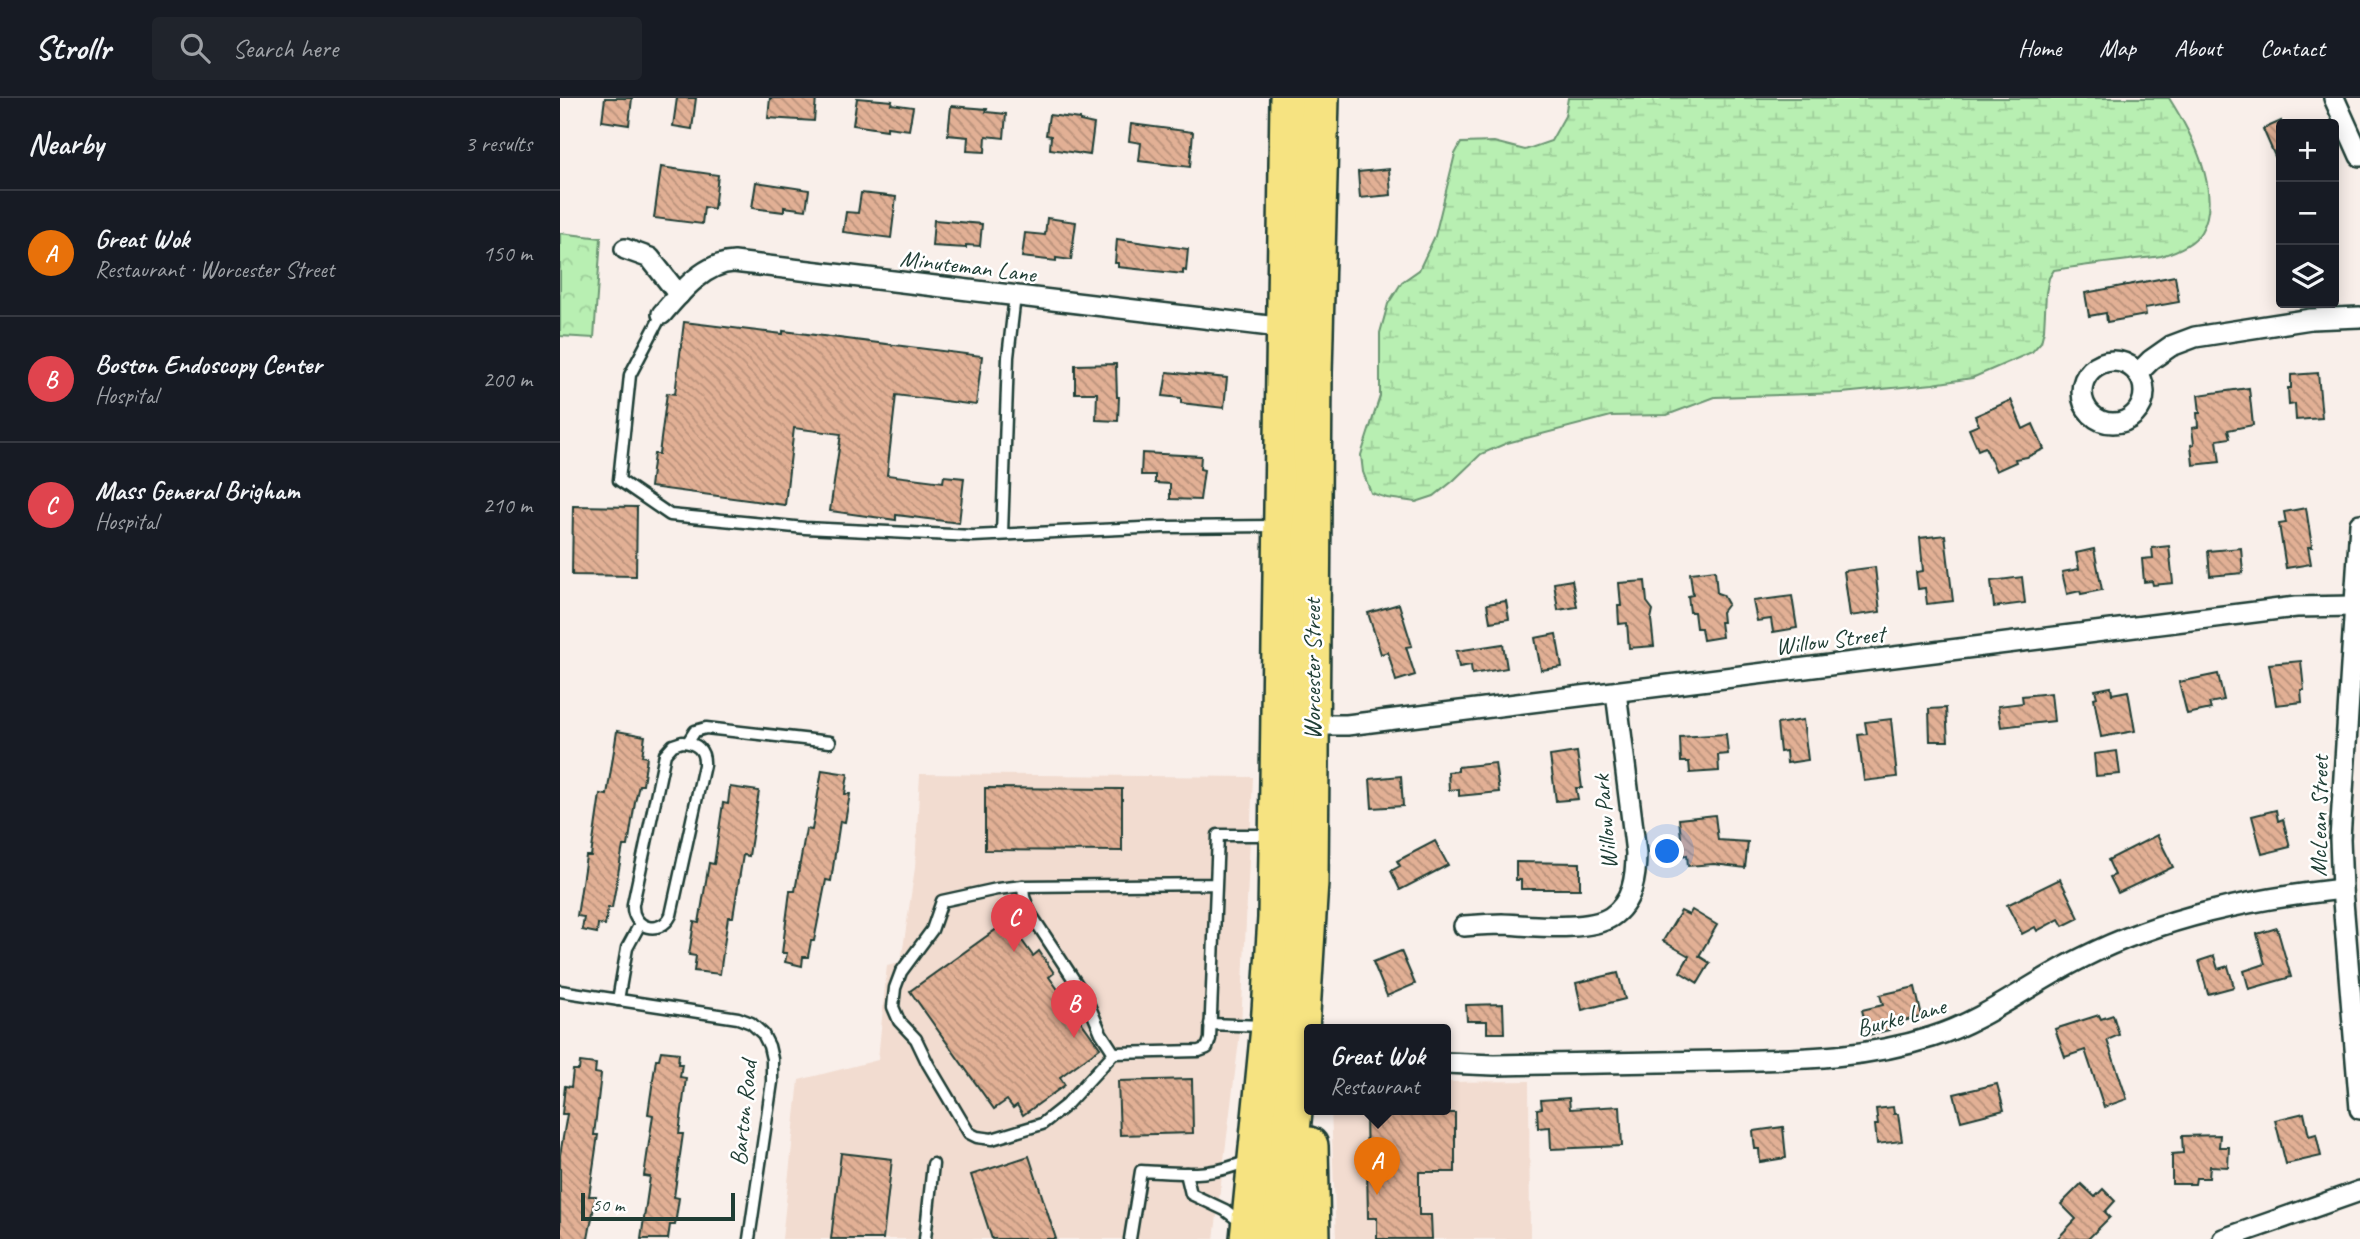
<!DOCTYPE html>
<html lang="en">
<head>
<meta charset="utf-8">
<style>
	body { margin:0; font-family:Caveat,sans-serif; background:#20242c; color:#f1f3f6 }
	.controls { position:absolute; right:21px; top:21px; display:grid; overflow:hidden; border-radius:7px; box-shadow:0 4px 18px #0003 }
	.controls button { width:63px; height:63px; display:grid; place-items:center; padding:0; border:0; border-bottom:2px solid #363941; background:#171b24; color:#f1f3f6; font:35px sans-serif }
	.scale { position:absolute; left:21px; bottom:18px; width:154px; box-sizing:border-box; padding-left:7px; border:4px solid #1f3d34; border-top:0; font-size:19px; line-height:24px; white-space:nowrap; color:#1f3d34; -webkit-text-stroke:5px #fff; paint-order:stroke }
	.you { position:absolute; left:1108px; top:754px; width:24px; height:24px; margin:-18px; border:5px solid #fff; border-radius:50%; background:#1a73e8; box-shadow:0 0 0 10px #1a73e833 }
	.badge { display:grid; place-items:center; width:46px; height:46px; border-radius:50%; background:#0f766e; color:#fff; font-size:23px; font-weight:700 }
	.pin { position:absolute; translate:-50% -58px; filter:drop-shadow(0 2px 4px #0008) }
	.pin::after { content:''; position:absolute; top:37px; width:24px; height:21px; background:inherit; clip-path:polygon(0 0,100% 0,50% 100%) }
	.popup { position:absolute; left:744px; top:926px; width:147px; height:91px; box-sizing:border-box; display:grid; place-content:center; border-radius:7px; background:#171b24; filter:drop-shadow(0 2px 5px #0005); font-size:23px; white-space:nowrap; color:#9ea1a6 }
	.popup b { font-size:26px; color:#f1f3f6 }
	.popup::after { content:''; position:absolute; left:50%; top:100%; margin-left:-14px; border:14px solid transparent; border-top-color:#171b24 }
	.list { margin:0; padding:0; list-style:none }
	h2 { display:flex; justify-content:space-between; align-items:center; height:91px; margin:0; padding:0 28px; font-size:30px }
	h2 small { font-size:23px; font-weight:400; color:#9ea1a6 }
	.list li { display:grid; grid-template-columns:46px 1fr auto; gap:21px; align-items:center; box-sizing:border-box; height:126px; padding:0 28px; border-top:2px solid #363941 }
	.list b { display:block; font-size:26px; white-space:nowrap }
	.list p { margin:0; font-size:23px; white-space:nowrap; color:#9ea1a6 }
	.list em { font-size:23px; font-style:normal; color:#9ea1a6 }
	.icon { flex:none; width:38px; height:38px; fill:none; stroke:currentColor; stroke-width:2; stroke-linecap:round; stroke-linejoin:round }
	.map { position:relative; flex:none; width:1800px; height:1141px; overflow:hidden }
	header { display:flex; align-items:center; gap:42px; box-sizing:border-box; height:98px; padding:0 35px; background:#171b24; border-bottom:2px solid #363941 }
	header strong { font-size:33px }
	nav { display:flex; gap:38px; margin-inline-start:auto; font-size:24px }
	.search { width:490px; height:63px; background:#20242c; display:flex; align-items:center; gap:18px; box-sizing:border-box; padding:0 24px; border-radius:7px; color:#9ea1a6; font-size:26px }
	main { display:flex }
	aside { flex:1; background:#171b24 }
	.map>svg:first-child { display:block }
</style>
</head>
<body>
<header>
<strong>Strollr</strong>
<div class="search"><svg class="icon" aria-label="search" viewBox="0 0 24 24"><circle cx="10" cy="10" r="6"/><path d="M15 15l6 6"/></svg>Search here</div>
<nav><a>Home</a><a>Map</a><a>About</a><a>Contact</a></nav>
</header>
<main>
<aside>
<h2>Nearby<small>3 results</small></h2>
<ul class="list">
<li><span class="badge" style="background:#e8710a">A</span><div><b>Great Wok</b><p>Restaurant · Worcester Street</p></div><em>150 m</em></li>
<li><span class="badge" style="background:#e0444e">B</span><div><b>Boston Endoscopy Center</b><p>Hospital</p></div><em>200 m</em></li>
<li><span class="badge" style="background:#e0444e">C</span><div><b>Mass General Brigham</b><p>Hospital</p></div><em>210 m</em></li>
</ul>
</aside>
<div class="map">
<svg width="1800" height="1141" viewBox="0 0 1800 1141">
	<defs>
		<pattern id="forest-crowns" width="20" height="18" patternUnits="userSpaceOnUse" patternTransform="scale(1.75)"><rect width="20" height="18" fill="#b8efb2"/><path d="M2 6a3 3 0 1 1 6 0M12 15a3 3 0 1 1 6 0" fill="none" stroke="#9ece9a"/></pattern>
		<pattern id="wetland-marsh" width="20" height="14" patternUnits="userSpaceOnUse" patternTransform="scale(1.75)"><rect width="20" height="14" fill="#b8efb2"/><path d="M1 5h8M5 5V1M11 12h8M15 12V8" fill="none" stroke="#9ece9a"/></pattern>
		<pattern id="building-back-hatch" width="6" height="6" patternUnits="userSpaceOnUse" patternTransform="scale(1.75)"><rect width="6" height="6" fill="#e2b095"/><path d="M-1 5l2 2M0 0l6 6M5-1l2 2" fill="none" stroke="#b7907a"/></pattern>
	</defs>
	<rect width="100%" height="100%" fill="#f9efea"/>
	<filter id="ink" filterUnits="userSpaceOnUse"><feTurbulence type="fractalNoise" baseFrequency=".0143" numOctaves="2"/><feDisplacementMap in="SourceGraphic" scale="14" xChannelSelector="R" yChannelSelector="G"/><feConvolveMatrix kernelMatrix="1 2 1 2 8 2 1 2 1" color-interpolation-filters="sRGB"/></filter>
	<g filter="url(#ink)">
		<!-- built -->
		<g fill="#f2dcd0">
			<path d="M360,676L693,679L681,927L654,1141H222L239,982L318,962L327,867L341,864L355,770Z"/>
			<path d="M969,983L970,1141H776L771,1011H885V984Z"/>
		</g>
		<!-- forest -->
		<path fill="url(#forest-crowns)" stroke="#6c9673" stroke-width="2" d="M0,135L41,140L34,240L0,238Z"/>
		<!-- wetland -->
		<path fill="url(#wetland-marsh)" stroke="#6c9673" stroke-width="2" d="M1008,0H1609C1630,33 1664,95 1641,134C1634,146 1614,154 1601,158C1590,160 1579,160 1569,162C1544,165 1519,168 1494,172L1489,180L1486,195L1484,232L1481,244L1472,254L1412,280L1373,286L1282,295L1155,299L1107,317L1051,318L947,345L921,356L893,383L874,398L856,404L827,400L811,395L803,374L801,357L820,298V235L828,206L842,184L859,172L875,138L895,56L901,45L934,44L965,52L991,43L1005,18Z"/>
		<!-- building -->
		<g fill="url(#building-back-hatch)" stroke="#1f3d34" stroke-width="2">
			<path d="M45,0H72L69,27L42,23Z"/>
			<path d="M117,0H136L132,31L113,28Z"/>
			<path d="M210,0H256L254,23L208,20Z"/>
			<path d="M297,0L332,3L331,6L353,9L349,32L327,29V32L293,27Z"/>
			<path d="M391,8L427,11L426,14L446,16L444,40L426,38L425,54L407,53L408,39L388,37Z"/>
			<path d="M489,17L520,21V23L534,26L530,57L490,51L491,38L486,37Z"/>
			<path d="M1721,23V72L1703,31Z"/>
			<path d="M571,26L633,34L630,69L579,63L581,45L569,43Z"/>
			<path d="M101,69L158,77L154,111L144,109L142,126L94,120Z"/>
			<path d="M829,71L831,97L800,100L798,74Z"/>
			<path d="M196,84L249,92L246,112L224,109V114L192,110Z"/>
			<path d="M301,95L336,99L331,140L283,134L286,114L298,115Z"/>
			<path d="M487,120L516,124L511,162L496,160V163L462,159L465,135L485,137Z"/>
			<path d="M374,122L422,126L420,148L406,147V150L372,148Z"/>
			<path d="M557,141L628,151L626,173L623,172V176L558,169V165H555Z"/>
			<path d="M1615,178L1619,204L1585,210L1586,217L1547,224L1546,215L1529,218L1525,195Z"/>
			<path d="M124,224L223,236V233L422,258L416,307L336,297L327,377L383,384L384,378L404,380L399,425L336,417V422L270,413L281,336L234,330L225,407L90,389L94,356H99L107,295L115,296Z"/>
			<path d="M556,266L557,299H559L558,323L536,322L537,295H515V267Z"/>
			<path d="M607,274L667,280L664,310L621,305V300L603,298Z"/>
			<path d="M1758,275L1762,320L1736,322L1735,306L1729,307L1728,290H1731V277Z"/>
			<path d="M1689,290L1693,327L1668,332L1670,340L1657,342L1660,364L1633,367L1631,347L1634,346L1632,330L1638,329L1637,315H1640L1638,297Z"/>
			<path d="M1451,302L1463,331L1473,326L1484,351L1467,359L1455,361L1456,364L1436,373L1425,349L1418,352L1409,331L1419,327L1415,318Z"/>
			<path d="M582,355L641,358L640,371L644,372L640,402L610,401V386L595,385V377H581Z"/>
			<path d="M13,408L77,409L76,478L12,477Z"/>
			<path d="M1746,410L1752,449H1748L1751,466L1726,470L1719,426L1726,425L1724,414Z"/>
			<path d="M1385,437L1393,503L1367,506L1365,490L1358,491L1356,474L1363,473L1360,440Z"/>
			<path d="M1609,448L1613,485L1593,487L1592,483L1584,484L1582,461L1593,460L1592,450Z"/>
			<path d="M1681,450L1683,475L1650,478L1648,453Z"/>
			<path d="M1534,451L1542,492L1521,496L1520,493L1507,496L1502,474L1519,471L1516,455Z"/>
			<path d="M1315,469L1320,514L1290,518L1284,473Z"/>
			<path d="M1155,472L1157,495L1163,497L1168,506L1162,514L1163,524H1160L1162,539L1143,542L1141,530H1136L1134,514H1130L1128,498L1133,497L1130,475Z"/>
			<path d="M1462,479L1465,505L1434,509L1431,483Z"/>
			<path d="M1012,482L1017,509L998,512L994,485Z"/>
			<path d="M1085,483L1087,504L1093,512L1091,521L1094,548L1069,550L1067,525L1059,526L1058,508H1061L1059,485Z"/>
			<path d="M1232,498L1237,530L1213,534L1211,521L1197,523L1193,503Z"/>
			<path d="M946,503L949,521L930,524L927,506Z"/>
			<path d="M839,506L852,548L846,549L855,577L836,583L828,554L821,556L808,515Z"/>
			<path d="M996,536L1002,569L981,572L975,540Z"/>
			<path d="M943,546L947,570L912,576L911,567L899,569L896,553Z"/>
			<path d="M1741,563L1744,592H1741L1742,604L1716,607L1709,566Z"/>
			<path d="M1658,576L1664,602L1649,605L1651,611L1627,616L1619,584Z"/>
			<path d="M1551,589L1552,596L1568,593L1575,633L1541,639L1534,600L1537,599L1535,592Z"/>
			<path d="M1491,595L1494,623L1441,629L1438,608L1463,605L1462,598Z"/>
			<path d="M1386,610L1388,643H1370L1369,611Z"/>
			<path d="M1331,621L1337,679L1304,683L1298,637L1307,636L1305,624Z"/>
			<path d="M1243,622L1248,662L1227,665L1226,653L1220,654L1217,626Z"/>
			<path d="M57,633L85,638L82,658L87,659L83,687H79L75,704L68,748H63L52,810H48L45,827L38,826L37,835L22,832L24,819L17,818L26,758H31L40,696L47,697Z"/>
			<path d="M1166,636L1168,656L1158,657L1159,673L1130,675L1129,664H1121L1120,639Z"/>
			<path d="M1557,653L1560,676L1536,678L1534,656Z"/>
			<path d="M1017,654L1022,690H1016L1018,701L996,703L990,658Z"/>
			<path d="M935,665L939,694L899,698V691L889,692L888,674L898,673V669Z"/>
			<path d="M262,672L288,676L285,696H290L285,724L280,723L271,783L266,782L254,843H251L248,859H243L242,868L225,864L227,855H222L230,793H235L246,731L252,732Z"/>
			<path d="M841,678L843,708L812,710L810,681Z"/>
			<path d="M170,689L199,693L189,758L183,757L173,819H168L160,876L134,873L136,858L129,857L134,824L139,825L149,765L154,766L163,705L168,706Z"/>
			<path d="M425,690L562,691V753L425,752Z"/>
			<path d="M1716,712L1718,723L1723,721L1730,749L1702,756L1692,718Z"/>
			<path d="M1155,717L1158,742L1188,744L1185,770L1154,766L1128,768L1127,757L1123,758L1119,721Z"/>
			<path d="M1597,737L1613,769L1558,795L1550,779L1555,777L1548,762Z"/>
			<path d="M875,743L888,767L840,792L831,773L840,768L837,763Z"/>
			<path d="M956,764L1020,765V791H961V782H956Z"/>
			<path d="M1500,781L1519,820L1503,828L1499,821L1477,833L1475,829L1462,836L1447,807Z"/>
			<path d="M1132,812L1157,827L1139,858L1150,865L1138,885L1120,874L1129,858L1103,843L1121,813L1129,817Z"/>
			<path d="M448,823L473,858L479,853L494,875L489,879L540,950L500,979L505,987L463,1017L457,1007L453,1010L447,1002L434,1011L350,893Z"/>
			<path d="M1717,830L1731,879L1689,891L1684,873L1705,866L1697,836Z"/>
			<path d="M841,853L855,886L827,898L813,864Z"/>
			<path d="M1654,858L1658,871L1668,868L1674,889L1648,896L1639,863Z"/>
			<path d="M1058,875L1065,901L1022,912L1016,885Z"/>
			<path d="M1355,889L1362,919L1328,926L1329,932L1308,937L1302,912L1323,907L1320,897Z"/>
			<path d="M943,906L944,935H927V923H907L906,907Z"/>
			<path d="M1539,917L1541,921L1553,917L1559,937L1547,942L1567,1001L1544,1009L1525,952L1505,959L1495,931Z"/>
			<path d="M101,953L119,955L118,966H122L120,979L126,980L119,1036H123L114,1099L119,1100L115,1127H110L108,1141H81L90,1079L84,1078L93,1017L88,1016L96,961H99Z"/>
			<path d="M20,964L36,966L35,975L41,976L34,1037H38L29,1098H36L28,1141H0V1057L7,1016H2L5,988L11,989L13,972H19Z"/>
			<path d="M632,981L633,1035L560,1037L558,983Z"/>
			<path d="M1437,986L1444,1012L1401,1023L1394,996Z"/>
			<path d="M1009,1000L1010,1011L1060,1008L1062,1048L991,1051L990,1029L978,1030L977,1011L982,1010L981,1002Z"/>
			<path d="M1333,1009L1334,1016H1338L1342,1043L1317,1046L1315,1027H1318L1316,1011Z"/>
			<path d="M806,1015H895V1074H859V1117H871L872,1141H817V1120H808Z"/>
			<path d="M1744,1015L1749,1038L1756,1036L1761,1058L1726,1066L1715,1022Z"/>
			<path d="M1223,1029L1226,1060L1200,1064L1199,1051H1195L1193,1033Z"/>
			<path d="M1660,1037L1659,1049H1669L1668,1069L1650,1068L1649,1080H1636L1635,1086H1612V1056L1623,1055L1622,1038Z"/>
			<path d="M281,1055L332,1061L323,1141H271Z"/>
			<path d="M469,1058L496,1141H432L411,1077Z"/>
			<path d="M1521,1086L1535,1099L1543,1091L1555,1103L1545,1114L1550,1119L1528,1141H1497L1516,1121L1501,1106Z"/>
		</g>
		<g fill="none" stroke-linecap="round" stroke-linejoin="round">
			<!-- lane casing -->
			<g stroke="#1f3d34" stroke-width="15">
				<g id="lane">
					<path d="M102,216L70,277L59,382L110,417L245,430L413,438L603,429L716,428"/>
					<path d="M442,436L448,259L455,198"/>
					<path d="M122,644C137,645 145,652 144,667L111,817C100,839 71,830 73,806L105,656L113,647Z"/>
					<path d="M128,644L135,633L146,630L270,644"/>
					<path d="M656,786L463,788L437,791L382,803L372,832L341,874L335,890L333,909L339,923L356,941L368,966L409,1035L417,1039L432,1041L482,1026L506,1007L554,955L639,953L647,950L650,941L658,737H712"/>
					<path d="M463,788L464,799L470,815L526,900L541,935L554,955"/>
					<path d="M0,893L178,920L191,925L203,936L209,948L212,961V984L189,1141"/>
					<path d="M58,902L67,850L80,826"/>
					<path d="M650,926L702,928"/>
					<path d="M626,1075L631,1096L665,1112L682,1125"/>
					<path d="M365,1141L373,1066"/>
					<path d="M570,1141L581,1073C625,1075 648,1080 690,1062"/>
				</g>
			</g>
			<!-- street casing -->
			<g stroke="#1f3d34" stroke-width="24">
				<g id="street">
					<path d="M1774,0L1800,58"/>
					<path d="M65,151L90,160L119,197"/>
					<path d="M102,216C120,195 144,165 174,164L726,230"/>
					<circle cx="1553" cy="294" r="31"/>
					<path d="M1578,275L1591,262L1611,248L1635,239L1751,221L1800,219"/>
					<path d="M1800,426L1780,741L1782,791L1800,1011"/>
					<path d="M751,627H787L1736,509L1794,508"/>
					<path d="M904,828C917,827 930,826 942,826C970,827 1028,834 1051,819C1073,804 1076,779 1076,755L1056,594"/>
					<path d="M885,965L934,967C1008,966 1082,965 1157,963C1231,961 1300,962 1372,939C1426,922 1471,885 1522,860C1603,819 1692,801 1782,791"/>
					<path d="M1663,1141L1800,1093"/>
				</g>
			</g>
			<!-- highway casing -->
			<g stroke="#1f3d34" stroke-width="42">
				<g id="highway">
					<path d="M749,1048L751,1141"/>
					<path d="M689,1141L710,929L717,820L729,0"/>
					<path d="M720,1141L738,964L749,784L753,275L760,0"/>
				</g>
			</g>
			<!-- lane -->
			<use href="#lane" stroke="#fff" stroke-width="10"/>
			<!-- street -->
			<use href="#street" stroke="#fff" stroke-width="19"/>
			<!-- highway -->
			<use href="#highway" stroke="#f6e381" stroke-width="37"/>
		</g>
	</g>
	<g text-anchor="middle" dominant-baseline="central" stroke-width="5" stroke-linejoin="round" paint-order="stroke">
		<!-- street labels -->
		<g font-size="24" fill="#1f3d34" stroke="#fff">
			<text transform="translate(408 168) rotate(7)">Minuteman Lane</text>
			<text transform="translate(1270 542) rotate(-7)">Willow Street</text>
			<text transform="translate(752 571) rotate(-90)">Worcester Street</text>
			<text transform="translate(1759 718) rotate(-89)">McLean Street</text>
			<text transform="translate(1045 724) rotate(-95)">Willow Park</text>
			<text transform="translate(1341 919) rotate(-15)">Burke Lane</text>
			<text transform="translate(183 1015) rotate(-84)">Barton Road</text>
		</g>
	</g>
</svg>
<div class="controls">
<button>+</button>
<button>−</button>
<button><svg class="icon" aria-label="layers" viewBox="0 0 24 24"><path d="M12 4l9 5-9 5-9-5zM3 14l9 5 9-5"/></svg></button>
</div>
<div class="scale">50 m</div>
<div class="you"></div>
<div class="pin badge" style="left:817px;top:1097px;background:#e8710a">A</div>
<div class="popup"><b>Great Wok</b>Restaurant</div>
<div class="pin badge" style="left:514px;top:940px;background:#e0444e">B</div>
<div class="pin badge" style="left:454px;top:854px;background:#e0444e">C</div>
</div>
</main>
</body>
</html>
